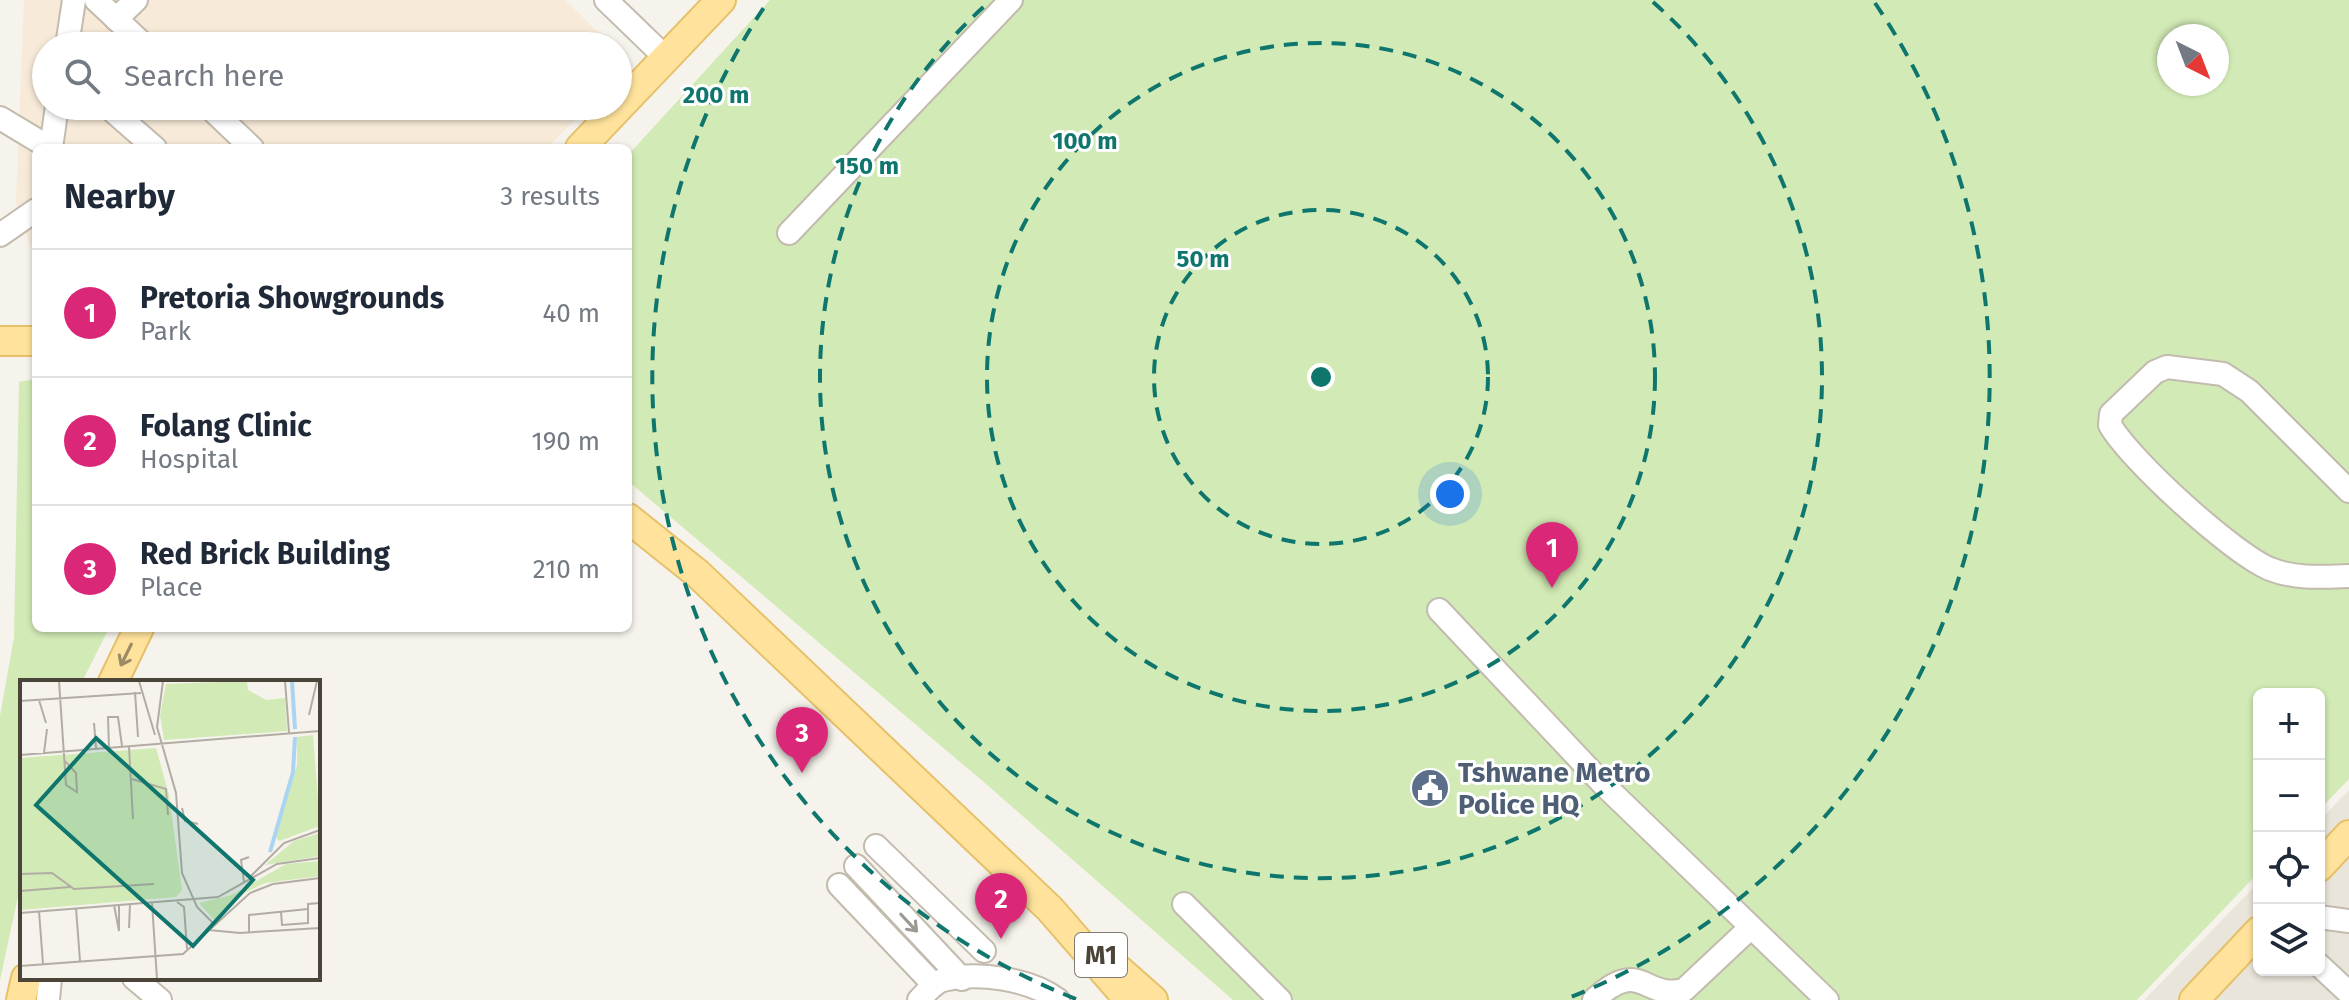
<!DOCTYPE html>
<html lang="en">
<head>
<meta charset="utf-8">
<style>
	body { margin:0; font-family:"Fira Sans",sans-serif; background:#f6f6f7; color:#1f2937 }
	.controls { position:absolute; right:24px; bottom:24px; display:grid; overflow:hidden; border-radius:12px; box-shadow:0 2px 6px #0004 }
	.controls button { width:72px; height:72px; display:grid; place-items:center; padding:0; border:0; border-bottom:2px solid #e0e1e3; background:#fff; color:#1f2937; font:40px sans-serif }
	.compass { position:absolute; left:2157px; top:24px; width:72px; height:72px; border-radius:50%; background:#fff; box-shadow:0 2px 6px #0004; rotate:138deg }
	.you { position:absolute; left:1450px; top:494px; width:28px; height:28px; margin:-20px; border:6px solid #fff; border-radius:50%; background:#1a73e8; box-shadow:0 0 0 12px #1a73e833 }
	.badge { display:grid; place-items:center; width:52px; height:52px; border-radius:50%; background:#db2777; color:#fff; font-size:26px; font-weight:700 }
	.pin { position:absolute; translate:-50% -66px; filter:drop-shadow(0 2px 4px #0008) }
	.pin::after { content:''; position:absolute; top:42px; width:28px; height:24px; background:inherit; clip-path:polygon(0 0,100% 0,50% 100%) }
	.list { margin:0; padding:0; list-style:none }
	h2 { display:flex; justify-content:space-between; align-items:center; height:104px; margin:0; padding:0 32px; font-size:34px }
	h2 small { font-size:26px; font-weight:400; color:#747a83 }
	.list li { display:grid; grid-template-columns:52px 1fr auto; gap:24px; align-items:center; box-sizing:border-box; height:128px; padding:0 32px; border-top:2px solid #e0e1e3 }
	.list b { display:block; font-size:30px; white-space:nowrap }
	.list p { margin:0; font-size:26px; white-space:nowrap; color:#747a83 }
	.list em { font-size:26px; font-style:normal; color:#747a83 }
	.icon { flex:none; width:44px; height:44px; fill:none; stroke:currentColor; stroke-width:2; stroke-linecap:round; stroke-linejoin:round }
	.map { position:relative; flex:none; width:2349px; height:1000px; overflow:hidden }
	.search { position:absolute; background:#fff; box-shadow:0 2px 6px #0004; left:32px; top:32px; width:600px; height:88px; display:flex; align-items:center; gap:20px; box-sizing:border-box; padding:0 28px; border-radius:44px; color:#747a83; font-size:30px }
	.panel { position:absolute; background:#fff; box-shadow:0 2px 6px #0004; left:32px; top:144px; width:600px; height:488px; border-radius:12px }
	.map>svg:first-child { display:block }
</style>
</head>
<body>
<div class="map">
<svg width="2349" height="1000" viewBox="0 0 2349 1000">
	<rect width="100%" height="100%" fill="#f6f3ec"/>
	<!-- residential -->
	<path fill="#eae5da" d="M2349,790V1000H2144L2259,882V970H2319V821Z"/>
	<!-- commercial -->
	<path fill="#f7ead8" d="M24,0H565L612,46H46V106H589L547,148H36V263L16,203Z"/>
	<!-- green -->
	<g fill="#d2eab5" fill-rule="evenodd">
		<path d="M770,0H2349V779L2319,810V694H2259V872L2137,1000H1233L986,784L628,481V155ZM2169,36H2217V84H2169Z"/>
		<path d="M36,379V628H109L82,682H22V878L0,980V716L14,637L19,382Z"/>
	</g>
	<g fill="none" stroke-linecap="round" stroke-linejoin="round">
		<!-- minor casing -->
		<g stroke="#c2bbae" stroke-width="26">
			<g id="minor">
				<path d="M96,0L145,46"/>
				<path d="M606,0L666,58"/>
				<path d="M116,19L136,0"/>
				<path d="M67,46L74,0"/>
				<path d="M107,106L155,148"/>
				<path d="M208,106L252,148"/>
				<path d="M0,118L50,148"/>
				<path d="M51,148L57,106"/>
				<path d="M789,233L1011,0"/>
				<path d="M0,235L36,210"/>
				<path d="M2349,491L2249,391L2223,374L2167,367L2155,372L2111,414L2110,425C2130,460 2232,553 2270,569C2295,579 2322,577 2349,576"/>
				<path d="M1439,610L1605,786L1827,1000"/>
				<path d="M876,846L984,951"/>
				<path d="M856,866L962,979"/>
				<path d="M839,885L934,985"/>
				<path d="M1184,904L1280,1000"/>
				<path d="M2319,917L2349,921"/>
				<path d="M2319,965L2349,993"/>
				<path d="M134,978L160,1000"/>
				<path d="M48,1000L50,978"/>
				<path d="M919,1000C926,993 933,983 943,980C978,971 1030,979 1058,1000"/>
				<path d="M1594,1000C1641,956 1643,1000 1684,990L1750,928"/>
			</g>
		</g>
		<!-- major casing -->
		<g stroke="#e6c16a" stroke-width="32">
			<g id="major">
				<path d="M580,148L721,0"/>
				<path d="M0,341H36"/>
				<path d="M628,518L698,574L1050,909L1129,1000"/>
				<path d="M113,682L139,628"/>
				<path d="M2319,867L2349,835"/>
				<path d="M1119,970L1153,1000"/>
				<path d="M21,1000L26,978"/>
				<path d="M2194,1000L2259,931"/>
			</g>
		</g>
		<!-- minor -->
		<use href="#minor" stroke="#fff" stroke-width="22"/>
		<!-- major -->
		<use href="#major" stroke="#ffe39c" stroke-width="28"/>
	</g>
	<!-- one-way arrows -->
	<defs><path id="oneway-shaft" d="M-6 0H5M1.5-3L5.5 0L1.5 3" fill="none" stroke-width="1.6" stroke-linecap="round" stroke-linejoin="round" transform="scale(2)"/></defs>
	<use stroke="#9c8c66" href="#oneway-shaft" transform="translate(126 655) rotate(116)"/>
	<use stroke="#9c9892" href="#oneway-shaft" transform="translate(909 923) rotate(47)"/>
	<!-- distance rings -->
	<g fill="none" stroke="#0f766e" stroke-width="4" stroke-dasharray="14 10">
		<circle cx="1321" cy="377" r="167"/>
		<circle cx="1321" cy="377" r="334"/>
		<path d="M1653 2A501 501 0 1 1 989 2"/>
		<path d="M1076 999A668 668 0 0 1 767 3M1875 3A668 668 0 0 1 1566 999"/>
	</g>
	<!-- icons -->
	<defs>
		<g id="civic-disc" transform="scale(2)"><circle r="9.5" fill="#5c6f8a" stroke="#fff"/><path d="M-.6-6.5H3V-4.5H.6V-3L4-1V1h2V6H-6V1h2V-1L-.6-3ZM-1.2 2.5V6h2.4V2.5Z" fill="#fff"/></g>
	</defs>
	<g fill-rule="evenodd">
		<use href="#civic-disc" x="1430" y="788"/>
	</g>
	<g text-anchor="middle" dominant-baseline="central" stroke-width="6" stroke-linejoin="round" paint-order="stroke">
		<!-- shield labels -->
		<rect fill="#fff" stroke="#817c74" stroke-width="2" x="1075" y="933" width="52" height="44" rx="6"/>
		<g font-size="26" font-weight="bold" fill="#4b4439">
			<text x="1101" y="955">M1</text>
		</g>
		<!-- service labels -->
		<g font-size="28" font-weight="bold" fill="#4e5e75" stroke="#fff" text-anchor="start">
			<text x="1458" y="772">Tshwane Metro<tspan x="1458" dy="32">Police HQ</tspan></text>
		</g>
	</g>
	<!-- overview -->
	<g transform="translate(20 680)">
		<rect width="300" height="300" fill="#f6f3ec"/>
		<path d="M227,1L228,10L246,20L265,18L267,51L144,60L140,35L146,4ZM293,55L300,146L259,161L255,156L277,85V57ZM136,68L149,115L162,210L156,217L0,230V78ZM300,153V176L245,185L274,161ZM300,181V196L245,203L222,214L194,240L179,223L212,215L266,184Z" fill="#d2eab5"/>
		<path fill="none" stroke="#a9d4f2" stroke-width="4" d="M272,1L275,49M250,172L273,92L275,57"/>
		<path fill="none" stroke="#b2ada4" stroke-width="2" d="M39,1L46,105L57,112L56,93L45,81M119,1L135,55M143,1L137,47L156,113L162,193L177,227L194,244M265,1L269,53M115,12L118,57M19,20L26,43M0,21L121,13M289,35L297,1M74,43L76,68M109,67L113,139M89,68L88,37H98L102,66M24,73L27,49M0,75L300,51M112,99L146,109L148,135M162,128L165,141L178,144M0,194L32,193L54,209L134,204M229,198L264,163L300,150M224,202L221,180L229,177M0,211L50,207M157,222L164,227L167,269M132,223L137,299M94,225L99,251V225M56,228L60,281M19,231L23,284M261,232L262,245L288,243V224L300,223M0,233L198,217L257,184L300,178M109,248L110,224M189,250L220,253M219,253L300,248M229,253V235L288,229M0,286L163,274L230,213L253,204L300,198"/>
		<path fill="#0f766e" fill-opacity="0.15" stroke="#0f766e" stroke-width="4" d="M76,58L233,200L173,266L16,125Z"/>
		<rect width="300" height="300" fill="none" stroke="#4b4439" stroke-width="4"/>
	</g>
	<circle cx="1321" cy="377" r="12" fill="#0f766e" stroke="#fff" stroke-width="4"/>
	<g font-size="24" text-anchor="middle" font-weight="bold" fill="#0f766e" stroke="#fff" stroke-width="6" stroke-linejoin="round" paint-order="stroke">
		<text x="716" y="103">200 m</text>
		<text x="1085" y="149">100 m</text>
		<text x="867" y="174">150 m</text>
		<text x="1203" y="267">50 m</text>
	</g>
</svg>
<div class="controls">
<button>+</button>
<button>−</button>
<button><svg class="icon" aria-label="locate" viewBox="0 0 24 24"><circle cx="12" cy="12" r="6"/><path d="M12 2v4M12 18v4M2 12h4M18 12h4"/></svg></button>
<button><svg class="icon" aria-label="layers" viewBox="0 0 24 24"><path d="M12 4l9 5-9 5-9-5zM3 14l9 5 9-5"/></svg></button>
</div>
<svg class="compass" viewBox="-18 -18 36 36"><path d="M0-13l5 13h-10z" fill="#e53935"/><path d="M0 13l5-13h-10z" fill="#747a83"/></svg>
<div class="you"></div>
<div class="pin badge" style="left:1552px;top:588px">1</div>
<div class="pin badge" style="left:1001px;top:939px">2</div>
<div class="pin badge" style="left:802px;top:773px">3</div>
<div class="search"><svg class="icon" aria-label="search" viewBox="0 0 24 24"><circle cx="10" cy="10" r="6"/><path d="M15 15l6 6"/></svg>Search here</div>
<section class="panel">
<h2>Nearby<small>3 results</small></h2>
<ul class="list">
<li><span class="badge">1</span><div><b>Pretoria Showgrounds</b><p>Park</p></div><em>40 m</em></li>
<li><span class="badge">2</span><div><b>Folang Clinic</b><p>Hospital</p></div><em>190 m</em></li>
<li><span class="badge">3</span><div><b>Red Brick Building</b><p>Place</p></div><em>210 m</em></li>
</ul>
</section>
</div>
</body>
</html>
